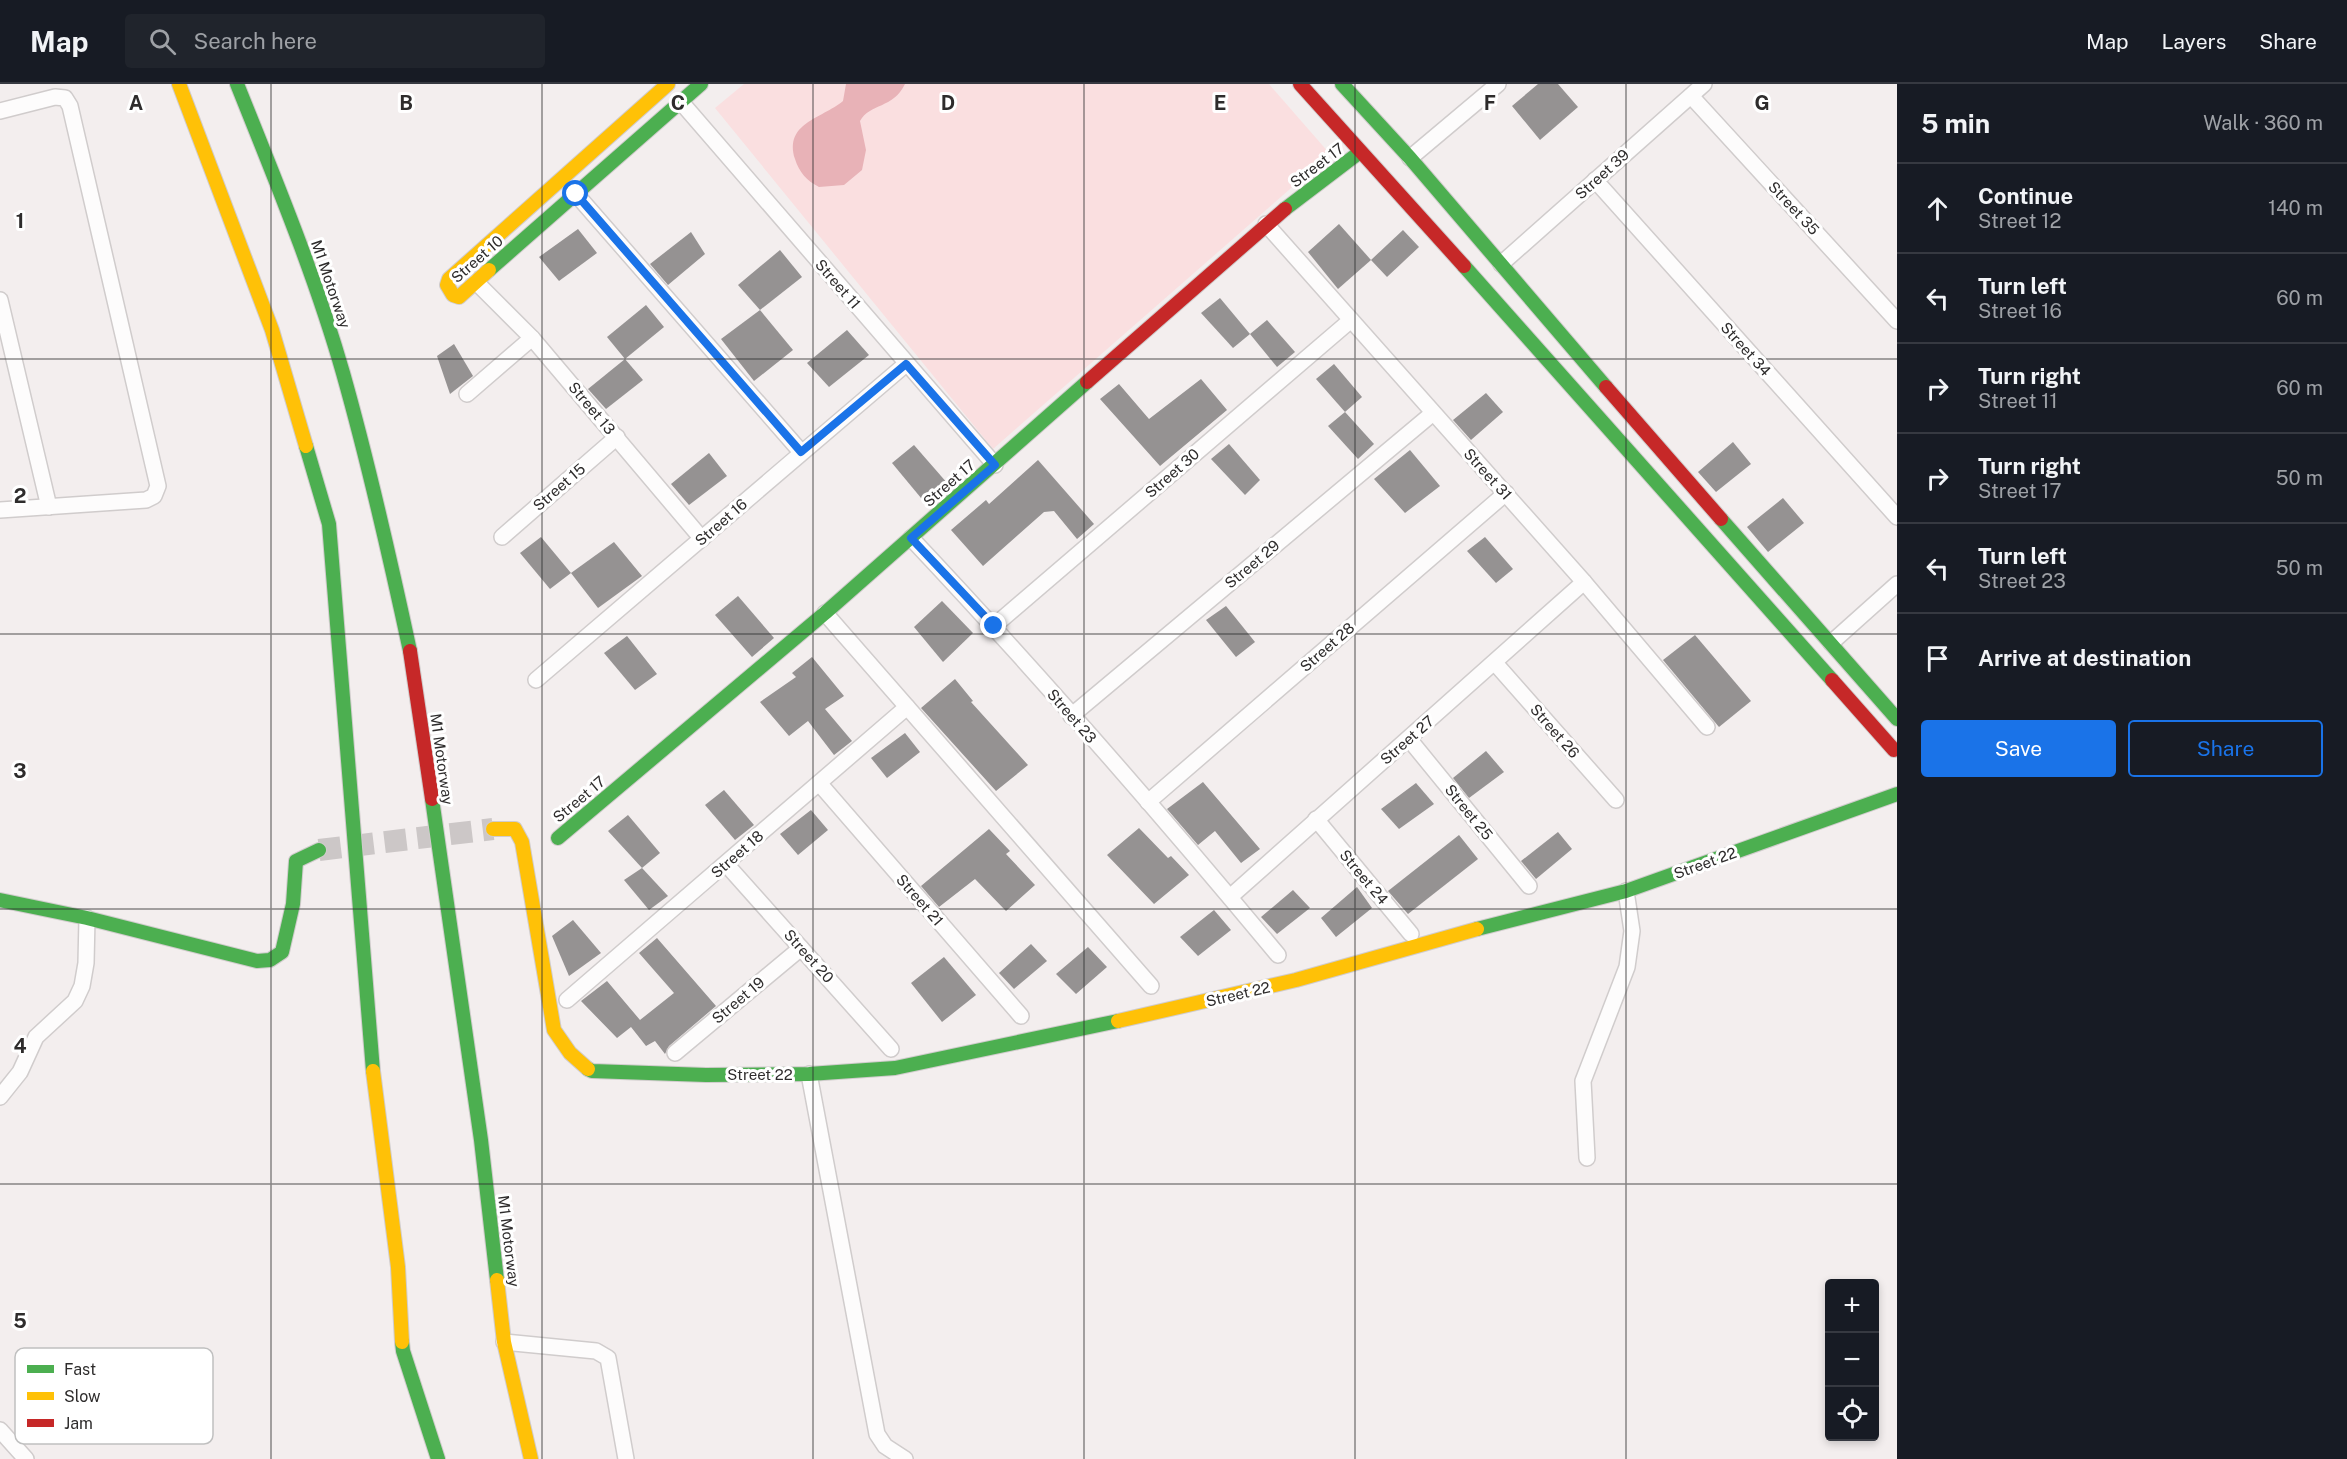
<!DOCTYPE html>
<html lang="en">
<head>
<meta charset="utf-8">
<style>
	body { margin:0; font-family:"Public Sans",sans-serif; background:#20242c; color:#f1f3f6 }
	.controls { position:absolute; right:18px; bottom:18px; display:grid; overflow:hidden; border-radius:6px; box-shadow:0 3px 9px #0003 }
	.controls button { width:54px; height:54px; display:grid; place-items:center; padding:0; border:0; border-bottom:2px solid #363941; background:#171b24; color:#f1f3f6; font:30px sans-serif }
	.stop { position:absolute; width:18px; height:18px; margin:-14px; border:4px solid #1a73e8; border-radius:50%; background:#fff }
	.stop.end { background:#1a73e8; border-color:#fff; box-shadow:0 2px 6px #0008 }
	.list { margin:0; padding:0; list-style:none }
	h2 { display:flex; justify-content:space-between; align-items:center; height:78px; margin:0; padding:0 24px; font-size:26px }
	h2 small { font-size:20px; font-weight:400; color:#9ea1a6 }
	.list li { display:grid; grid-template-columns:39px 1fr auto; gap:18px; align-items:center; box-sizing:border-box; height:90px; padding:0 24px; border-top:2px solid #363941 }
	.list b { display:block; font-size:22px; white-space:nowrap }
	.list p { margin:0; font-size:20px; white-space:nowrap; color:#9ea1a6 }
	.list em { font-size:20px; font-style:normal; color:#9ea1a6 }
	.actions { display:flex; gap:12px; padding:18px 24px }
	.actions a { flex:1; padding:14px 0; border:2px solid #1a73e8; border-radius:6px; text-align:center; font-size:21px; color:#1a73e8 }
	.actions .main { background:#1a73e8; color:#fff }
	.icon { flex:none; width:33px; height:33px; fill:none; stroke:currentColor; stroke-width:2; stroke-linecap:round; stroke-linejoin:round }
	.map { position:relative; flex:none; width:1897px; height:1375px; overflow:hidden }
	header { display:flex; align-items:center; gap:36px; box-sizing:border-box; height:84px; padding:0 30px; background:#171b24; border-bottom:2px solid #363941 }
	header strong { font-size:28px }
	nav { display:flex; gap:33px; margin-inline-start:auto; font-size:21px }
	.search { width:420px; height:54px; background:#20242c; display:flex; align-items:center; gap:15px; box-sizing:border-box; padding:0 21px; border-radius:6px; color:#9ea1a6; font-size:22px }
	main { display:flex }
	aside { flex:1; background:#171b24 }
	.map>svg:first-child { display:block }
</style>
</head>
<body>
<header>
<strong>Map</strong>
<div class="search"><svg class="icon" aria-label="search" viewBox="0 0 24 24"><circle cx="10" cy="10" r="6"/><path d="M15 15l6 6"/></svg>Search here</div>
<nav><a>Map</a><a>Layers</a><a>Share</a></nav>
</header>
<main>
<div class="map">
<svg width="1897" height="1375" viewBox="0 0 1897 1375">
	<rect width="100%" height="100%" fill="#f3eeee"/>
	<!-- green -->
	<path fill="#fadfe0" d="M744,0H1269L1330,70L993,365L715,24Z"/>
	<!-- water -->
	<path fill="#e8b2b7" d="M846,0H905C893,25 870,19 860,37L866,66L862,86L844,101L819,103C807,97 799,88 795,75C784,39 821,35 843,17Z"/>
	<!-- building -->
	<g fill="#959292">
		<path d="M1538,0H1558L1578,23L1540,56L1512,22Z"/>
		<path d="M1339,140L1371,176L1338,205L1308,168Z"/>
		<path d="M578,145L597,169L559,197L539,173Z"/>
		<path d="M1403,146L1419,163L1387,193L1371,176Z"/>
		<path d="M691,148L705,170L668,201L650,180Z"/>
		<path d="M780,166L802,193L760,226L738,201Z"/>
		<path d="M1220,214L1250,250L1233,264L1201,229Z"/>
		<path d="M646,221L664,243L625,275L607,253Z"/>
		<path d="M760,226L793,266L754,297L721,255Z"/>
		<path d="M1267,236L1295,268L1277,283L1250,250Z"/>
		<path d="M847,246L869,271L829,303L807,279Z"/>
		<path d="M454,260L473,292L450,310L437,272Z"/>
		<path d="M625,275L643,296L606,325L588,305Z"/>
		<path d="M1334,280L1362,313L1345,328L1316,295Z"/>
		<path d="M1201,295L1227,326L1160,382L1100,315L1119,300L1149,335Z"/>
		<path d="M1486,309L1503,328L1471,356L1453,336Z"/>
		<path d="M1345,328L1374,360L1358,375L1328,342Z"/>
		<path d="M1733,358L1751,380L1716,408L1698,388Z"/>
		<path d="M1229,360L1260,396L1245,411L1211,375Z"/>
		<path d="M914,361L948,400L926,420L892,379Z"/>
		<path d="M1410,366L1440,402L1405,429L1374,395Z"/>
		<path d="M709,369L727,392L689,421L671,400Z"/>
		<path d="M1038,376L1094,440L1077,455L1054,427L1044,428L983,482L951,446L986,416L989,420Z"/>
		<path d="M1783,414L1804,439L1768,468L1747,443Z"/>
		<path d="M541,453L571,489L550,505L520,469Z"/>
		<path d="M1485,453L1513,485L1496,499L1467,467Z"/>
		<path d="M614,458L642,492L598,524L571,489Z"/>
		<path d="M738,512L774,554L752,573L715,531Z"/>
		<path d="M942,517L973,549L943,578L914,543Z"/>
		<path d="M1226,522L1255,558L1236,573L1206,536Z"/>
		<path d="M1695,551L1751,617L1719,643L1663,576Z"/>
		<path d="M627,552L657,590L635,606L604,569Z"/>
		<path d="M812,573L844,612L825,625L852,657L834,671L808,637L789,652L760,618L796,593L792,589Z"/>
		<path d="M955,595L973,617L971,618L1028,681L996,707L921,624Z"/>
		<path d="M905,649L920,668L887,694L871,674Z"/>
		<path d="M1486,667L1504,688L1469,714L1453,694Z"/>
		<path d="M1203,698L1260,765L1241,779L1215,747L1198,761L1167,725Z"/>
		<path d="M1416,699L1434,720L1399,745L1381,725Z"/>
		<path d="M724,706L754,741L735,756L705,721Z"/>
		<path d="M811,726L828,746L798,771L780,750Z"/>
		<path d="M628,731L660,769L642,784L608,747Z"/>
		<path d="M1139,744L1168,774L1171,772L1189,791L1154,820L1107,771Z"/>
		<path d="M989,745L1010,767L1006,770L1035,801L1006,827L975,795L939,823L921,802Z"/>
		<path d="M1558,748L1572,765L1536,795L1521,777Z"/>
		<path d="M1459,751L1478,775L1408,830L1388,807Z"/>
		<path d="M642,784L668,812L649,826L624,796Z"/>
		<path d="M1357,803L1372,824L1336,853L1321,834Z"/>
		<path d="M1293,806L1310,824L1277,850L1261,833Z"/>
		<path d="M1214,826L1231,846L1198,872L1180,853Z"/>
		<path d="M573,836L601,869L569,892L552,852Z"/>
		<path d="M657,854L716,922L669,962L665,970L655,957L646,962L631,943L617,954L581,917L607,897L640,936L674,909L639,869Z"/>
		<path d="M1031,860L1047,877L1014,905L999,889Z"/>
		<path d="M1088,863L1107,883L1076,910L1056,890Z"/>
		<path d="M944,873L976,911L942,938L911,899Z"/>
	</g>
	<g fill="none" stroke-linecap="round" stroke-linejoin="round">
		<!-- secondary-tunnel -->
		<path stroke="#ccc7c7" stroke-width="22" stroke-dasharray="22 11" stroke-linecap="butt" d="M319,766L493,745"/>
		<!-- street casing -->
		<g stroke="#d0cccc" stroke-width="18">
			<g id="street">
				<path d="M1691,12L1897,237"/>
				<path d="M681,18L995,381"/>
				<path d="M0,27L55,13L65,14L70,22L158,402L154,412L146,416L0,426"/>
				<path d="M1410,74L1498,0"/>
				<path d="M1595,96L1897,433"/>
				<path d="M576,110L801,368"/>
				<path d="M1266,140L1584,498L1707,643"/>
				<path d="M1501,180L1704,0"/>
				<path d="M476,198L532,254L702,455"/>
				<path d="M0,216L49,423"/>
				<path d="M467,310L532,254"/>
				<path d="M502,453L617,353"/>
				<path d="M911,454C1038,589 1160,729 1278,871"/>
				<path d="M825,529L1151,902"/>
				<path d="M994,542L1351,236"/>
				<path d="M1831,559L1897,500"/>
				<path d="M1495,579L1616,716"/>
				<path d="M536,596L906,280"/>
				<path d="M1071,632L1433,329"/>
				<path d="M1409,655L1529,802"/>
				<path d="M819,699L1021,932"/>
				<path d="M1148,718L1506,409"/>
				<path d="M1316,735L1411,850"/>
				<path d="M726,780L891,965"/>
				<path d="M1230,813L1584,498"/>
				<path d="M567,916L907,623"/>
				<path d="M675,969L801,864"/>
				<path d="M809,990L877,1350L885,1362L905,1375"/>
				<path d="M0,1013L20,988L36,953L75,917L82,902L86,879L87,834"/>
				<path d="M1587,1074L1583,997L1627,883L1632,847L1626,807"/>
				<path d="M504,1258L596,1267L608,1274L626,1375"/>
				<path d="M0,1346L26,1375"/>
			</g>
		</g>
		<!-- fast casing -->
		<g stroke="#d0cccc" stroke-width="16">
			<g id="fast">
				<path d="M237,0C275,95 315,191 343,289C369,381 390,474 410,567"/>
				<path d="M1342,0L1410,74L1606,303"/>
				<path d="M1285,125L1360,68"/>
				<path d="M1464,182L1832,596"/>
				<path d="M489,186L701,0"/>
				<path d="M306,362L329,440L373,987"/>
				<path d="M1721,435L1897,635"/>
				<path d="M432,715L481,1056L497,1196"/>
				<path d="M558,754L825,529L1087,298"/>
				<path d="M0,816L87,834L257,877L270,876L282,868L293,820L296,777L319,766"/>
				<path d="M1477,845L1626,807L1897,710"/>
				<path d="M588,985L592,987L706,991L809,990L895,984L1118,937"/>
				<path d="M402,1258L403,1267L438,1375"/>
			</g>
		</g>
		<!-- slow casing -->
		<g stroke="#d0cccc" stroke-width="16">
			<g id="slow">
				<path d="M179,0L272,246L306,362"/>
				<path d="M489,186L459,213L453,211L447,201L449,195L668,0"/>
				<path d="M493,745H515L522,758L554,946L570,969L588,985"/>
				<path d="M1118,937L1296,896L1477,845"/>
				<path d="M373,987L398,1183L402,1258"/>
				<path d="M497,1196L504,1258L531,1375"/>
			</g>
		</g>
		<!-- jam casing -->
		<g stroke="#d0cccc" stroke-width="16">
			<g id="jam">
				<path d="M1300,0L1464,182"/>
				<path d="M1087,298L1285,125"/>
				<path d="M1606,303L1721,435"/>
				<path d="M410,567L432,715"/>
				<path d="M1832,596L1894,666"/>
			</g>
		</g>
		<!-- street -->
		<use href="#street" stroke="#fdfcfc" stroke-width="15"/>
		<!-- fast -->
		<use href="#fast" stroke="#4caf50" stroke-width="14"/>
		<!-- slow -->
		<use href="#slow" stroke="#ffc107" stroke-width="14"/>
		<!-- jam -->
		<use href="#jam" stroke="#c62828" stroke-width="14"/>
	</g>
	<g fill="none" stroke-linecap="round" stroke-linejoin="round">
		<!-- route -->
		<path stroke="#1a73e8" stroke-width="8" d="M576,110L801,368L906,280L995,381L911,454L994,542"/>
	</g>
	<!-- grid -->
	<path fill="none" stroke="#2e2c2c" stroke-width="1.5" stroke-opacity="0.55" d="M271,0V1375M542,0V1375M813,0V1375M1084,0V1375M1355,0V1375M1626,0V1375M0,275H1897M0,550H1897M0,825H1897M0,1100H1897"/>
	<g text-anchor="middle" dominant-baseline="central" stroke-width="6" stroke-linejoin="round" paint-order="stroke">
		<!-- street labels -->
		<g font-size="15" fill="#2e2c2c" stroke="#fff">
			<text transform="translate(1317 81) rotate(-37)">Street 17</text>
			<text transform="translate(1602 90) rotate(-42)">Street 39</text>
			<text transform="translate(1794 124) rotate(47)">Street 35</text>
			<text transform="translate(477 175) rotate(-41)">Street 10</text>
			<text transform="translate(331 200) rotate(71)">M1 Motorway</text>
			<text transform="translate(838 200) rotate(49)">Street 11</text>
			<text transform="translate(1746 265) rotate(48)">Street 34</text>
			<text transform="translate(592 324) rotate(50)">Street 13</text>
			<text transform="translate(1172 389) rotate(-41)">Street 30</text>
			<text transform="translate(1488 390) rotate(48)">Street 31</text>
			<text transform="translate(949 399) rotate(-41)">Street 17</text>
			<text transform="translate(559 403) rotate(-41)">Street 15</text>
			<text transform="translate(721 438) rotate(-41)">Street 16</text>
			<text transform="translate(1252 480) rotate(-40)">Street 29</text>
			<text transform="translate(1327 563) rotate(-41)">Street 28</text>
			<text transform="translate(1072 632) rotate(49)">Street 23</text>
			<text transform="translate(1555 647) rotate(49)">Street 26</text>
			<text transform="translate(1407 656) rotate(-41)">Street 27</text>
			<text transform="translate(442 675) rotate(82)">M1 Motorway</text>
			<text transform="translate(579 715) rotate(-40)">Street 17</text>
			<text transform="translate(1469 728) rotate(51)">Street 25</text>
			<text transform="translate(737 770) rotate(-41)">Street 18</text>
			<text transform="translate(1705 779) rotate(-20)">Street 22</text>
			<text transform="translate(1364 793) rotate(50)">Street 24</text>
			<text transform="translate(920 816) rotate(49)">Street 21</text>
			<text transform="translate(809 872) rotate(48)">Street 20</text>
			<text transform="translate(1238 910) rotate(-13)">Street 22</text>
			<text transform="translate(738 916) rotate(-40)">Street 19</text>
			<text x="760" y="990">Street 22</text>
			<text transform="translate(509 1157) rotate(83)">M1 Motorway</text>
		</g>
	</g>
	<!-- legend -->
	<rect x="15" y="1264" width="198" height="96" rx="9" fill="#fff" stroke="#c0c0c0" stroke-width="1.5"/>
	<rect x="27" y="1281" width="27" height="8" fill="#4caf50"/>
	<rect x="27" y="1308" width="27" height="8" fill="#ffc107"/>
	<rect x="27" y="1335" width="27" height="8" fill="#c62828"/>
	<g font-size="16" fill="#2e2c2c">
		<text x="64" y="1291">Fast</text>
		<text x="64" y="1318">Slow</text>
		<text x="64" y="1345">Jam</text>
	</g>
	<g font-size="20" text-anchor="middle" font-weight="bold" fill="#2e2c2c" stroke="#fff" stroke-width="6" stroke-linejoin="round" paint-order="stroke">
		<text x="136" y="26">A</text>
		<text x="406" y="26">B</text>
		<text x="678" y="26">C</text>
		<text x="948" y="26">D</text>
		<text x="1220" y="26">E</text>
		<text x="1490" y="26">F</text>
		<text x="1762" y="26">G</text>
		<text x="20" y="144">1</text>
		<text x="20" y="419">2</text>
		<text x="20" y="694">3</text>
		<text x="20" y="969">4</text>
		<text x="20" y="1244">5</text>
	</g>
</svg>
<div class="controls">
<button>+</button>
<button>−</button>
<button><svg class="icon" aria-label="locate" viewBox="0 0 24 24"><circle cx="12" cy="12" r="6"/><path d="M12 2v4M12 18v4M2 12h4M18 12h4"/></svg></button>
</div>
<div class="stop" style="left:576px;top:110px"></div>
<div class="stop end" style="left:994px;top:542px"></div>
</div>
<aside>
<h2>5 min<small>Walk · 360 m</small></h2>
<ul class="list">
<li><svg class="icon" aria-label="ahead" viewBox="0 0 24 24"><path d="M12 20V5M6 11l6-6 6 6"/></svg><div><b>Continue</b><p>Street 12</p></div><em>140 m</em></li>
<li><svg class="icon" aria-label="left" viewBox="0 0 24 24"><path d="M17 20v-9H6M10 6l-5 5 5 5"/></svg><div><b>Turn left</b><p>Street 16</p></div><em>60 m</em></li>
<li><svg class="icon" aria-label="right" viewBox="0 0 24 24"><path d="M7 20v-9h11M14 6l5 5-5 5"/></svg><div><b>Turn right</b><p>Street 11</p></div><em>60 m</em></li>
<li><svg class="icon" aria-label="right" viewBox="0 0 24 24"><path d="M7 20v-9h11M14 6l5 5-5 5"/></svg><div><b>Turn right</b><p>Street 17</p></div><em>50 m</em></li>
<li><svg class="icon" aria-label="left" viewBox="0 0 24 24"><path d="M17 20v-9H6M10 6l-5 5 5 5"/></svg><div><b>Turn left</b><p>Street 23</p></div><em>50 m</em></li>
<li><svg class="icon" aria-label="arrive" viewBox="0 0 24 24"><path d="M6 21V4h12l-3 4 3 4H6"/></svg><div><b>Arrive at destination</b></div></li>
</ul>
<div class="actions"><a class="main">Save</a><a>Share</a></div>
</aside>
</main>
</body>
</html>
